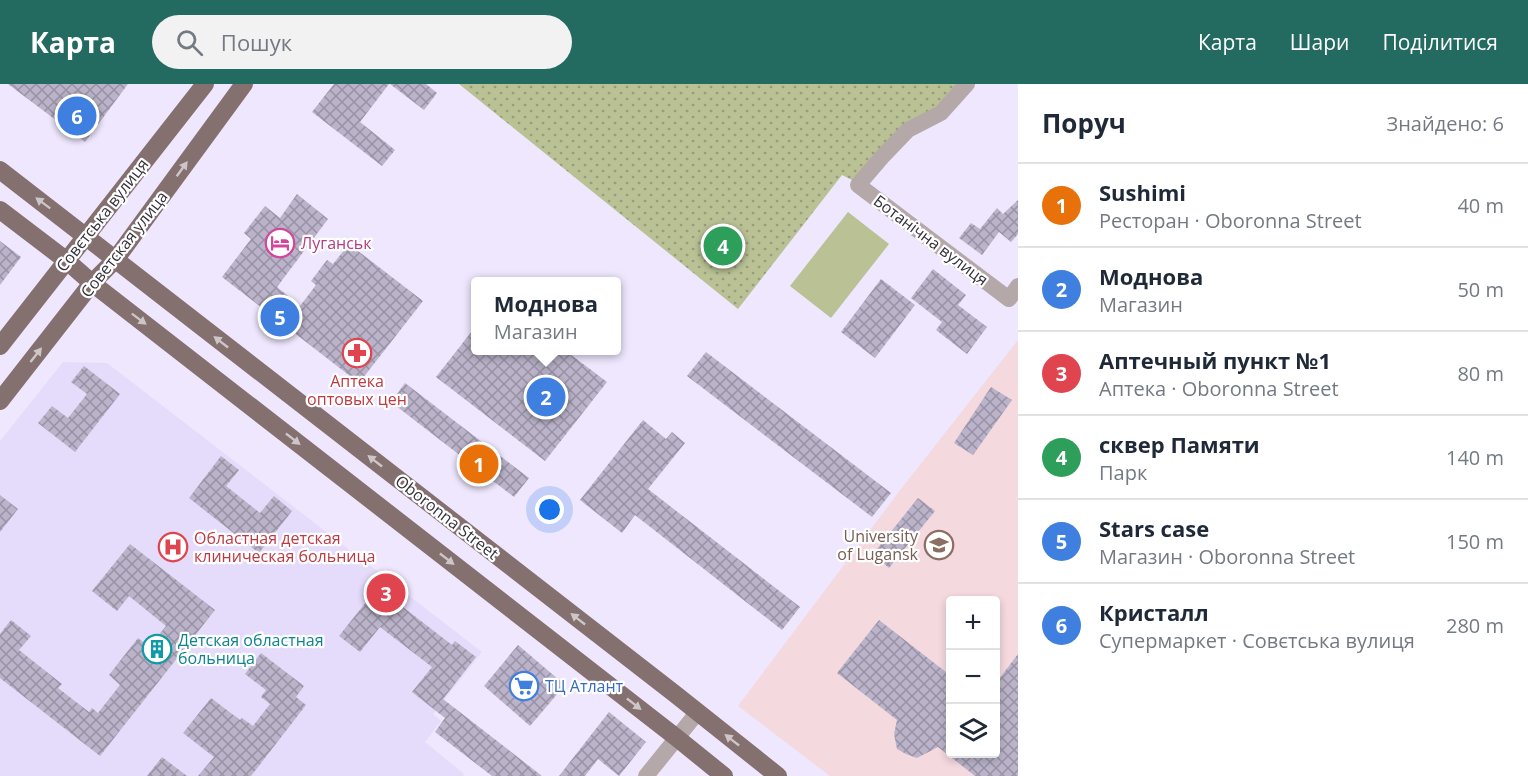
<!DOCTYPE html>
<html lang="uk">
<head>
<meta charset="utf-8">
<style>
	body { margin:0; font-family:"Open Sans",sans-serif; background:#f2f2f3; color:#1f2937 }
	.controls { position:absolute; right:18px; bottom:18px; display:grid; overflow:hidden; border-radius:6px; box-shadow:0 3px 9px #0003 }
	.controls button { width:54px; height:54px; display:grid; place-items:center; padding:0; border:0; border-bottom:2px solid #e0e1e3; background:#fff; color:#1f2937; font:30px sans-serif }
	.you { position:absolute; left:550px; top:426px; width:21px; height:21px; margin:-15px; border:4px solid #fff; border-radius:50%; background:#1a73e8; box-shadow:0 0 0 9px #1a73e833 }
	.badge { display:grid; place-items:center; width:39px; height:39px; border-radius:50%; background:#236a60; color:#fff; font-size:20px; font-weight:700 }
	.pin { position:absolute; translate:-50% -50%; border:3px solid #fff; box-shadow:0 2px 6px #0006 }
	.popup { position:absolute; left:471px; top:193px; width:150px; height:78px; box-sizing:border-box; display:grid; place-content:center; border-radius:6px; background:#fff; filter:drop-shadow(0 2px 4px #0005); font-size:20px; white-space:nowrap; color:#747a83 }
	.popup b { font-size:22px; color:#1f2937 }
	.popup::after { content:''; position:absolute; left:50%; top:100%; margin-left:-12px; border:12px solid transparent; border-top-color:#fff }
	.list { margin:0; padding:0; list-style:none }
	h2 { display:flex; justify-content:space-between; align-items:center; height:78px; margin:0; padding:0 24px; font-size:26px }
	h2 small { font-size:20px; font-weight:400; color:#747a83 }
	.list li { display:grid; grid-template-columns:39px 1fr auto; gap:18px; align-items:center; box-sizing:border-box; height:84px; padding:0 24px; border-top:2px solid #e0e1e3 }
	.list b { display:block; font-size:22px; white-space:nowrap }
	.list p { margin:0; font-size:20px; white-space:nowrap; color:#747a83 }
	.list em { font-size:20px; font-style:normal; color:#747a83 }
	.icon { flex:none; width:33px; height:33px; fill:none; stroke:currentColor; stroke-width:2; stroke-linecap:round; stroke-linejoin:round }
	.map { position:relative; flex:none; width:1018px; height:692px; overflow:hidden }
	header { display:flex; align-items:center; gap:36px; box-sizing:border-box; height:84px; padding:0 30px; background:#236a60; color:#fff }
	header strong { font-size:28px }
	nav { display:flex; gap:33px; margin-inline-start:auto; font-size:21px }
	.search { width:420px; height:54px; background:#f2f2f3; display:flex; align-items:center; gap:15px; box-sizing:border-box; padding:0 21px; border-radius:33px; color:#747a83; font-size:22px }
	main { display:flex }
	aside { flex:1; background:#fff }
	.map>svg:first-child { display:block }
</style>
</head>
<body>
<header>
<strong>Карта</strong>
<div class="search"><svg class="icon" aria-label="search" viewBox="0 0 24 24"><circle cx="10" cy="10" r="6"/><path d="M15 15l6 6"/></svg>Пошук</div>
<nav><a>Карта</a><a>Шари</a><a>Поділитися</a></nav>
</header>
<main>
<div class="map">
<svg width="1018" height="692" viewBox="0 0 1018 692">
	<defs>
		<pattern id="park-dots" width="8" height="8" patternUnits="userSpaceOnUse" patternTransform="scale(1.5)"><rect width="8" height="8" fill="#b9c195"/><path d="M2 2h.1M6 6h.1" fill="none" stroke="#979d7b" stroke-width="1.8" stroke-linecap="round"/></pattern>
		<pattern id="building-cross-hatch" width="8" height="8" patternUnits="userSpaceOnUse" patternTransform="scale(1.5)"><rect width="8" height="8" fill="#bab3c9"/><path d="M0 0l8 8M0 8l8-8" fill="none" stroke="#9892a4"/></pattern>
	</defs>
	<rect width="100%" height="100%" fill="#eee7fe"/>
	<!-- built -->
	<path fill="#e5dcfb" d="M63,278L107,279L482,568L433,630L441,637L425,658L464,690L463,692H0V357Z"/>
	<!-- education -->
	<path fill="#f4d9df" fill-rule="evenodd" d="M1018,256V692H830L738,622L901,405ZM950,516H996V670H950Z"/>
	<!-- park -->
	<path fill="url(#park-dots)" d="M459,0H963L856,98L842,91L738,225Z"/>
	<!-- garden -->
	<path fill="#b9c195" d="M848,128L889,160L831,234L790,202Z"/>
	<!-- building -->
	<g fill="url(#building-cross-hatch)">
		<path d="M8,0H128L85,58Z"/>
		<path d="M334,0H389L360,38L395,66L382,82L312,28Z"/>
		<path d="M390,0H426L437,9L424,26Z"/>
		<path d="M297,110L328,135L277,203L300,222L316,201L311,197L327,176L333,180L349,160L423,217L359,299L222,193L251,155L244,149L265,122L280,134Z"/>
		<path d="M1018,116V150L1011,158L999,148L982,171L959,154L971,139L980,145L997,124L1003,130Z"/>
		<path d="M0,157L21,173L0,201Z"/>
		<path d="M933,185L966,211L958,221L987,243L967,270L936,246L942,238L911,214Z"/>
		<path d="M881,195L915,221L875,274L841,248Z"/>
		<path d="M476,242V267H566L607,298L545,377L436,293Z"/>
		<path d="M706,268L891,409L872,433L687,292Z"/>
		<path d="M84,282L120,310L75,368L38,339L52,322L68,334L87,310L71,298Z"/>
		<path d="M405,299L529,394L514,413L391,318Z"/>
		<path d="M991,303L1012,316L973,371L954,359Z"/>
		<path d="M643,336L666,355L672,348L685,359L648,405L800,523L782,546L635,431L622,449L580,416Z"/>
		<path d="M221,372L239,386L226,402L260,429L274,412L292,427L259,469L189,414Z"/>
		<path d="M0,411L18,425L0,448Z"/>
		<path d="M918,414L935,427L889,484L873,470Z"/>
		<path d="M130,460L215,526L100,672L0,594V550L11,536L31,552L19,566L62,600L58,604L89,628L92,624L98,629L120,601L109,591L138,554L149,563L166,542L129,512L117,527L92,507Z"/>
		<path d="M382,498L403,515L399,520L452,561L455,557L476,573L443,615L542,692H492L435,648L445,634L412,608L432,583L380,543L360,568L339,552Z"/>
		<path d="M879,536L951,592V669H996V599L1018,570V692H975L938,663L917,674L906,670L897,665L894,650L897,636L837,589Z"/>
		<path d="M518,561L565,601L530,642L484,602Z"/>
		<path d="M261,569L304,602L296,613L306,621L251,692H198L214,673L183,649L211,614L240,636L242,634L253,642L270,620L261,613L266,606L245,590Z"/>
		<path d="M609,628L646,658L619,692L598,675L585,692H559Z"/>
		<path d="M162,673L187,692H147Z"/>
	</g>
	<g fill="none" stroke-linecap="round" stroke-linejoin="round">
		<!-- minor -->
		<g stroke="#b4a8a8" stroke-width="16">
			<path d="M967,0L941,29L908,46L882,73L858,101L1009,215L1018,202"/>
			<path d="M646,692L697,629"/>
		</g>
		<!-- major -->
		<g stroke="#857070" stroke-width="18">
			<path d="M0,86L675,610L778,692"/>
			<path d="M0,126L67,177L92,199L677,654L724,692"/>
			<path d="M0,262L205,0"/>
			<path d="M0,317L92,199L115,176L244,0"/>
		</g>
	</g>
	<!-- one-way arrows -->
	<defs><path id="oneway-solid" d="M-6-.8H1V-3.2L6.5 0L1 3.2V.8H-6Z" transform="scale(1.5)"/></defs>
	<g fill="#cec6c6">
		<use href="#oneway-solid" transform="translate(182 85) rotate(-54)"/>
		<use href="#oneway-solid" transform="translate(43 119) rotate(-143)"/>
		<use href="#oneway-solid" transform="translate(139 235) rotate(37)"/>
		<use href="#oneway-solid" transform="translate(221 258) rotate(-142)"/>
		<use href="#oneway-solid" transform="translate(36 271) rotate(-52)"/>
		<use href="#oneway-solid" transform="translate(293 355) rotate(38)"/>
		<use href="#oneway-solid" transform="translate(375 377) rotate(-142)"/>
		<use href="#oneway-solid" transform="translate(447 475) rotate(38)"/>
		<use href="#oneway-solid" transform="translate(578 535) rotate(-142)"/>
		<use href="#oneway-solid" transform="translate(634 620) rotate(38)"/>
		<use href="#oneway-solid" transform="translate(732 656) rotate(-142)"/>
	</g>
	<!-- icons -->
	<defs>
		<g id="hotel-ring" transform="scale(1.5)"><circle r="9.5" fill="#fff" stroke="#d1479c" stroke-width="1.5"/><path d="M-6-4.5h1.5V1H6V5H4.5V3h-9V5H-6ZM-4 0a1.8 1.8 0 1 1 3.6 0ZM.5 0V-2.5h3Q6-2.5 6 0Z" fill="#d1479c"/></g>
		<g id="pharmacy-ring" transform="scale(1.5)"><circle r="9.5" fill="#fff" stroke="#e0444e" stroke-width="1.5"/><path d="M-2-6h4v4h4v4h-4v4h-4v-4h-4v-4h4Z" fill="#e0444e"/></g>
		<g id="university-ring" transform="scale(1.5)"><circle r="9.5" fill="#fff" stroke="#8d6e63" stroke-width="1.5"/><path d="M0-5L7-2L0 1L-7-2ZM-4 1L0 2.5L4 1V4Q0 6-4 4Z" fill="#8d6e63"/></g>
		<g id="hospital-ring" transform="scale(1.5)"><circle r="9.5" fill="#fff" stroke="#e0444e" stroke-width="1.5"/><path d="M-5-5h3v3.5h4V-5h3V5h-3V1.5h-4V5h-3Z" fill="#e0444e"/></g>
		<g id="building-ring" transform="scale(1.5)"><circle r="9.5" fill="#fff" stroke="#0f9aa8" stroke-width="1.5"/><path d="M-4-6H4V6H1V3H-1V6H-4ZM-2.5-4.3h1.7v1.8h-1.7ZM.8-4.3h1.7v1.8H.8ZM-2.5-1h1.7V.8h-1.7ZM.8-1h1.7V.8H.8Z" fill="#0f9aa8"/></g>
		<g id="supermarket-ring" transform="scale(1.5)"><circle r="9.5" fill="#fff" stroke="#3f7fe0" stroke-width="1.5"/><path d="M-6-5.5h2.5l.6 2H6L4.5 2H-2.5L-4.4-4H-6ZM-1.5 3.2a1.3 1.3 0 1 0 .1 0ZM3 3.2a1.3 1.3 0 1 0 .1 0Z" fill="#3f7fe0"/></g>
	</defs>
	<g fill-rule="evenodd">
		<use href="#hotel-ring" x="280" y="159"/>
		<use href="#pharmacy-ring" x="357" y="269"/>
		<use href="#university-ring" x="939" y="461"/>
		<use href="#hospital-ring" x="173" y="463"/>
		<use href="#building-ring" x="157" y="565"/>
		<use href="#supermarket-ring" x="524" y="602"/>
	</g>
	<g text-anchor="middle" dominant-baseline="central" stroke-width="4.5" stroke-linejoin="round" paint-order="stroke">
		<!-- street labels -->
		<g font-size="16" fill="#35323b" stroke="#fff">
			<text transform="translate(102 131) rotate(-52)">Совєтська вулиця</text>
			<text transform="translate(931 156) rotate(37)">Ботанічна вулиця</text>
			<text transform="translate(124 160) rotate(-52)">Советская улица</text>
			<text transform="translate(447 433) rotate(38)">Oboronna Street</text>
		</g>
		<!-- hotel labels -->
		<g font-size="16" fill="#b23c85" stroke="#fff" text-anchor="start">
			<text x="301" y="159">Луганськ</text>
		</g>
		<!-- health labels -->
		<g font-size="16" fill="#be3a42" stroke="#fff">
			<text x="357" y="297">Аптека<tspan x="357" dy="18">оптовых цен</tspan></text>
			<text x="194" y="454" text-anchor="start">Областная детская<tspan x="194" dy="18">клиническая больница</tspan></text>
		</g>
		<!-- education labels -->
		<g font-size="16" fill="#785e54" stroke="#fff" text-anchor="end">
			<text x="918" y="452">University<tspan x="918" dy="18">of Lugansk</tspan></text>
		</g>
		<!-- culture labels -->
		<g font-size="16" fill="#0d838f" stroke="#fff" text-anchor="start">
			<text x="178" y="556">Детская областная<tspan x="178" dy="18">больница</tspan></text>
		</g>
		<!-- shop labels -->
		<g font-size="16" fill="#366cbe" stroke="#fff" text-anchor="start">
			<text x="545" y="602">ТЦ Атлант</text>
		</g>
	</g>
</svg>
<div class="controls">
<button>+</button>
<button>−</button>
<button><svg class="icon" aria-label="layers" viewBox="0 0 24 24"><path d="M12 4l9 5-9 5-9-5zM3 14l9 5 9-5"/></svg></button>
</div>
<div class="you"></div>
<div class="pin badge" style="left:479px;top:380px;background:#e8710a">1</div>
<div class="pin badge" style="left:546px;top:313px;background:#3f7fe0">2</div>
<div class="popup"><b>Моднова</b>Магазин</div>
<div class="pin badge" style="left:386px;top:509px;background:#e0444e">3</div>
<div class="pin badge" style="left:723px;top:162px;background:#2e9e5b">4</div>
<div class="pin badge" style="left:280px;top:233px;background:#3f7fe0">5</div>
<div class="pin badge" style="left:77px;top:32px;background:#3f7fe0">6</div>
</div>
<aside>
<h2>Поруч<small>Знайдено: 6</small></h2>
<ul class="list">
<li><span class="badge" style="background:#e8710a">1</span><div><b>Sushimi</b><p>Ресторан · Oboronna Street</p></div><em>40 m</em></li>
<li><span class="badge" style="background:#3f7fe0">2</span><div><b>Моднова</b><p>Магазин</p></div><em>50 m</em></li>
<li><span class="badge" style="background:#e0444e">3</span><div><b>Аптечный пункт №1</b><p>Аптека · Oboronna Street</p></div><em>80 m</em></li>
<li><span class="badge" style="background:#2e9e5b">4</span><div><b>сквер Памяти</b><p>Парк</p></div><em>140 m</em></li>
<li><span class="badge" style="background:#3f7fe0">5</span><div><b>Stars case</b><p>Магазин · Oboronna Street</p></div><em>150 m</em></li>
<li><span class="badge" style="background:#3f7fe0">6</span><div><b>Кристалл</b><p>Супермаркет · Совєтська вулиця</p></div><em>280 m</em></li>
</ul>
</aside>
</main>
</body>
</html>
